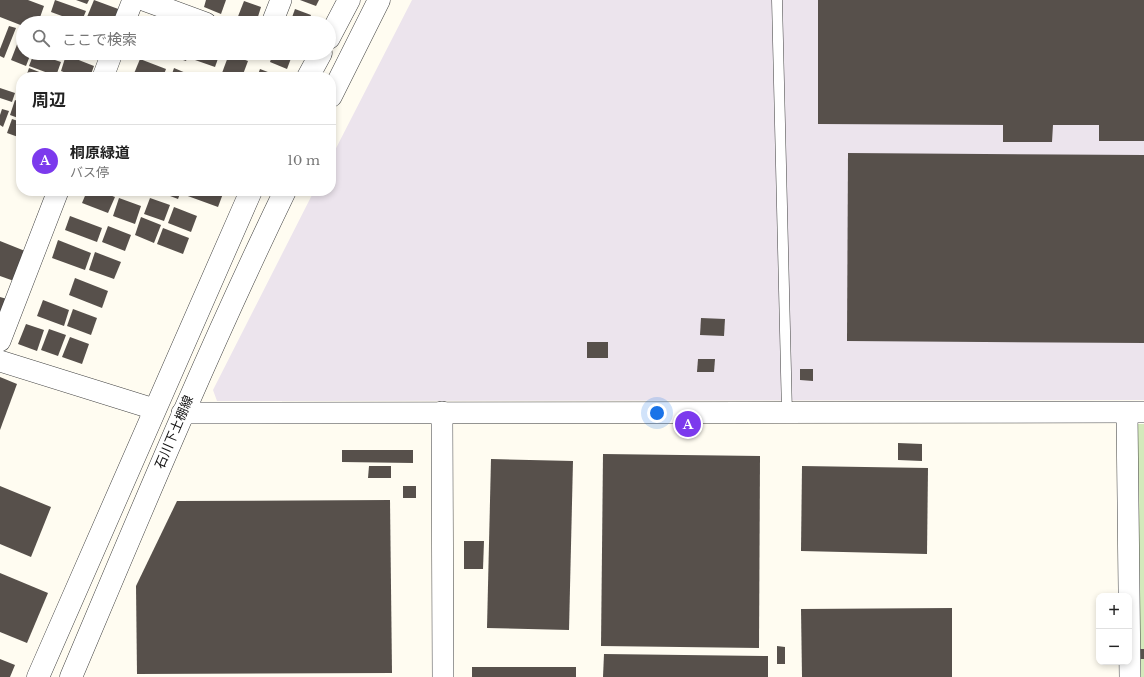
<!DOCTYPE html>
<html lang="ja">
<head>
<meta charset="utf-8">
<style>
	body { margin:0; font-family:"Libre Baskerville","Noto Sans JP",serif; background:#f2f2f2; color:#222 }
	.controls { position:absolute; right:12px; bottom:12px; display:grid; overflow:hidden; border-radius:8px; box-shadow:0 2px 6px #0003 }
	.controls button { width:36px; height:36px; display:grid; place-items:center; padding:0; border:0; border-bottom:1px solid #e0e0e0; background:#fff; color:#222; font:20px sans-serif }
	.you { position:absolute; left:657px; top:413px; width:14px; height:14px; margin:-10px; border:3px solid #fff; border-radius:50%; background:#1a73e8; box-shadow:0 0 0 6px #1a73e833 }
	.badge { display:grid; place-items:center; width:26px; height:26px; border-radius:50%; background:#7c3aed; color:#fff; font-size:13px; font-weight:700 }
	.pin { position:absolute; translate:-50% -50%; border:2px solid #fff; box-shadow:0 1px 4px #0006 }
	.list { margin:0; padding:0; list-style:none }
	h2 { display:flex; justify-content:space-between; align-items:center; height:52px; margin:0; padding:0 16px; font-size:17px }
	h2 small { font-size:13px; font-weight:400; color:#767676 }
	.list li { display:grid; grid-template-columns:26px 1fr auto; gap:12px; align-items:center; box-sizing:border-box; height:72px; padding:0 16px; border-top:1px solid #e0e0e0 }
	.list b { display:block; font-size:15px; white-space:nowrap }
	.list p { margin:0; font-size:13px; white-space:nowrap; color:#767676 }
	.list em { font-size:13px; font-style:normal; color:#767676 }
	.icon { flex:none; width:22px; height:22px; fill:none; stroke:currentColor; stroke-width:2; stroke-linecap:round; stroke-linejoin:round }
	.map { position:relative; flex:none; width:1144px; height:677px; overflow:hidden }
	.search { position:absolute; background:#fff; box-shadow:0 2px 6px #0003; left:16px; top:16px; width:320px; height:44px; display:flex; align-items:center; gap:10px; box-sizing:border-box; padding:0 14px; border-radius:22px; color:#767676; font-size:15px }
	.panel { position:absolute; background:#fff; box-shadow:0 2px 6px #0003; left:16px; top:72px; width:320px; height:124px; border-radius:16px }
	.map>svg:first-child { display:block }
</style>
</head>
<body>
<div class="map">
<svg width="1144" height="677" viewBox="0 0 1144 677">
	<rect width="100%" height="100%" fill="#fffcf1"/>
	<!-- industrial -->
	<path fill="#ece4ed" d="M412,0H1144V400L217,401L213,390L314,191H331V158Z"/>
	<!-- green -->
	<path fill="#d4e9bb" d="M1137,424H1144V677H1138Z"/>
	<!-- building -->
	<g fill="#57504b">
		<path d="M0,0H28L44,6L38,23H23V26L0,17Z"/>
		<path d="M55,0L86,11L81,23L51,12Z"/>
		<path d="M76,0H89L87,4Z"/>
		<path d="M94,0L121,10L116,23H103L87,17Z"/>
		<path d="M206,0H226L221,14L204,7Z"/>
		<path d="M300,0H319L316,6Z"/>
		<path d="M818,0H1144V141H1099V125H1053L1052,142H1003V125L818,124Z"/>
		<path d="M244,1L261,7L256,23H247L237,19Z"/>
		<path d="M295,9L311,15L308,23H290Z"/>
		<path d="M9,26L16,28L4,58L0,56V49Z"/>
		<path d="M23,29V53H31L26,66L11,60Z"/>
		<path d="M34,53L61,62L56,76L29,66Z"/>
		<path d="M44,53H64L61,60Z"/>
		<path d="M169,53H189L186,61L168,55Z"/>
		<path d="M197,53H220L215,67L195,60Z"/>
		<path d="M273,53H293L287,69L270,62Z"/>
		<path d="M229,54L248,61L242,77H234L222,73Z"/>
		<path d="M66,55L94,66L90,77H76L61,71Z"/>
		<path d="M140,59L166,69L163,77L133,76Z"/>
		<path d="M29,68L52,77H26Z"/>
		<path d="M174,68L193,76L192,77H171Z"/>
		<path d="M260,69L281,77H257Z"/>
		<path d="M0,88L15,93L12,102L0,98Z"/>
		<path d="M15,100L21,103V119L10,115Z"/>
		<path d="M2,109L9,111L3,127L0,125V115Z"/>
		<path d="M12,119L21,122V138L7,133Z"/>
		<path d="M848,153L1144,155V343L847,341Z"/>
		<path d="M87,191H99L115,197L108,213L82,203Z"/>
		<path d="M137,191H149L148,195Z"/>
		<path d="M157,191H181L178,199Z"/>
		<path d="M186,191H224L218,207L185,195Z"/>
		<path d="M119,198L141,206L135,224L113,216Z"/>
		<path d="M150,198L170,205L164,221L144,214Z"/>
		<path d="M174,207L197,216L191,232L168,223Z"/>
		<path d="M70,216L102,228L97,242L65,230Z"/>
		<path d="M141,217L161,225L154,243L135,235Z"/>
		<path d="M108,226L131,235L125,251L102,242Z"/>
		<path d="M163,228L189,238L183,254L157,244Z"/>
		<path d="M58,240L91,253L85,270L52,258Z"/>
		<path d="M0,241L25,251L14,281L0,276Z"/>
		<path d="M95,252L121,262L114,279L89,270Z"/>
		<path d="M75,278L108,291L102,308L69,295Z"/>
		<path d="M0,297L7,299L0,316Z"/>
		<path d="M43,300L69,310L64,326L37,316Z"/>
		<path d="M73,309L97,318L91,335L67,326Z"/>
		<path d="M701,318L725,319L724,336L700,335Z"/>
		<path d="M26,324L44,330L37,351L18,344Z"/>
		<path d="M49,329L66,335L58,356L41,350Z"/>
		<path d="M70,337L89,344L82,364L62,357Z"/>
		<rect x="587" y="342" width="21" height="16"/>
		<path d="M698,359H715L714,372H697Z"/>
		<path d="M800,369H813V381L800,380Z"/>
		<path d="M0,377L17,384L0,430Z"/>
		<path d="M898,443L922,444V461L898,460Z"/>
		<path d="M342,450H413V463L342,462Z"/>
		<path d="M603,454L760,456L759,648L601,646Z"/>
		<path d="M491,459L573,461L569,630L487,628Z"/>
		<path d="M369,466H391V478H368Z"/>
		<path d="M802,466L928,468L927,554L801,551Z"/>
		<path d="M0,486L51,507L31,557L0,544Z"/>
		<rect x="403" y="486" width="13" height="12"/>
		<path d="M390,500L392,673L137,674L136,586L177,501Z"/>
		<path d="M464,541H484L483,569H464Z"/>
		<path d="M0,573L48,593L27,643L0,632Z"/>
		<path d="M952,608V677H802L801,609Z"/>
		<path d="M777,646L785,647V664H777Z"/>
		<rect x="1139" y="649" width="5" height="10"/>
		<path d="M604,654L768,656V677H603Z"/>
		<path d="M0,659L15,665L10,677H0Z"/>
		<rect x="472" y="667" width="104" height="10"/>
	</g>
	<g fill="none" stroke-linecap="round" stroke-linejoin="round">
		<!-- service casing -->
		<g stroke="#424242" stroke-width="11">
			<path id="service" d="M777,0L787,413"/>
		</g>
		<!-- minor casing -->
		<g stroke="#424242" stroke-width="22">
			<g id="minor">
				<path d="M143,0L206,23"/>
				<path d="M124,23L133,0"/>
				<path d="M272,23L281,0"/>
				<path d="M103,77L112,53"/>
				<path d="M0,341L58,191"/>
				<path d="M0,361L154,409"/>
				<path d="M442,412L443,677"/>
				<path d="M182,413L1144,412"/>
				<path d="M1127,413L1130,677"/>
			</g>
		</g>
		<!-- tertiary casing -->
		<g stroke="#424242" stroke-width="23">
			<g id="tertiary">
				<path d="M329,38L349,0"/>
				<path d="M308,77L321,53"/>
				<path d="M331,96L379,0"/>
				<path d="M38,677L251,191"/>
				<path d="M71,677C140,514 208,350 285,191"/>
			</g>
		</g>
		<!-- service -->
		<use href="#service" stroke="#fff" stroke-width="10"/>
		<!-- minor -->
		<use href="#minor" stroke="#fff" stroke-width="21"/>
		<!-- tertiary -->
		<use href="#tertiary" stroke="#fff" stroke-width="22"/>
	</g>
	<g text-anchor="middle" dominant-baseline="central" stroke-width="4" stroke-linejoin="round" paint-order="stroke">
		<!-- street labels -->
		<g font-size="13" fill="#0f0f0f" stroke="#fff">
			<text transform="translate(174 432) rotate(-67)">石川下土棚線</text>
		</g>
	</g>
</svg>
<div class="controls">
<button>+</button>
<button>−</button>
</div>
<div class="you"></div>
<div class="pin badge" style="left:688px;top:424px">A</div>
<div class="search"><svg class="icon" aria-label="search" viewBox="0 0 24 24"><circle cx="10" cy="10" r="6"/><path d="M15 15l6 6"/></svg>ここで検索</div>
<section class="panel">
<h2>周辺<small></small></h2>
<ul class="list">
<li><span class="badge">A</span><div><b>桐原緑道</b><p>バス停</p></div><em>10 m</em></li>
</ul>
</section>
</div>
</body>
</html>
